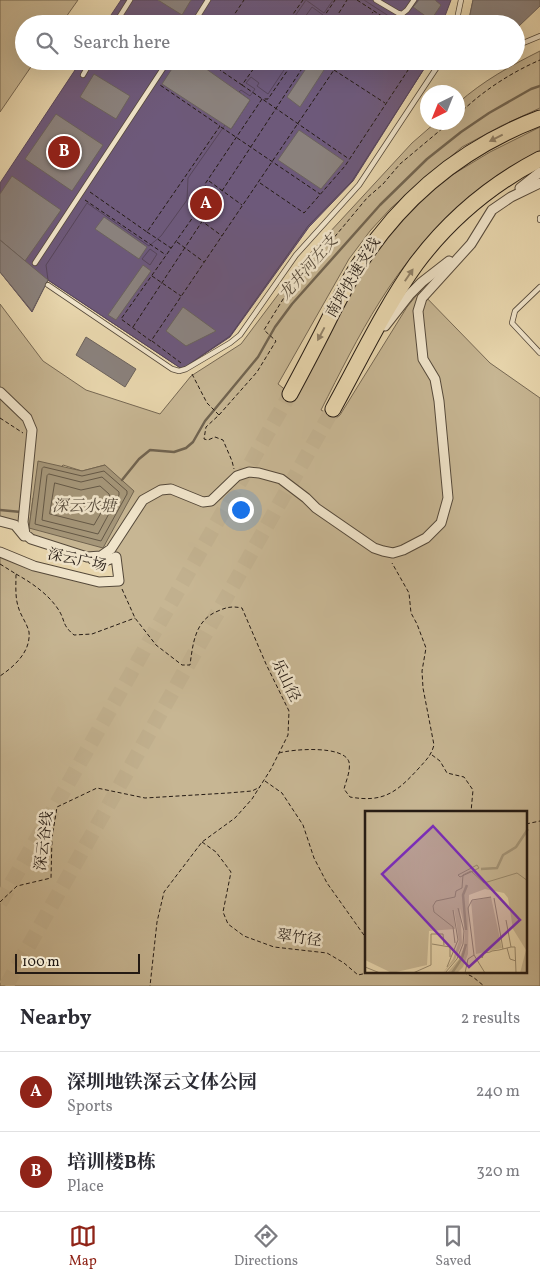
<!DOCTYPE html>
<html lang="en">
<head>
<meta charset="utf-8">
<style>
	body { margin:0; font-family:Vollkorn,"Noto Serif SC",serif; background:#f2f2f3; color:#2b2b33 }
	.compass { position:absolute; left:420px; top:85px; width:45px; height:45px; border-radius:50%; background:#fff; box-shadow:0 5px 20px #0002; rotate:223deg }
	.scale { position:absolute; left:15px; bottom:12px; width:125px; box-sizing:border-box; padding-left:5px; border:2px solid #241a13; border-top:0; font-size:14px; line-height:18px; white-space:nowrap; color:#241a13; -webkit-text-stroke:4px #f0e4ca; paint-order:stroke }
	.you { position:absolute; left:240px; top:509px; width:18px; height:18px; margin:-12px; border:4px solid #fff; border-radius:50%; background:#1a73e8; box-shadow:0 0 0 8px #1a73e833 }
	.badge { display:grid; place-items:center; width:32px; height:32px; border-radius:50%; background:#8f2418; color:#fff; font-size:16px; font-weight:700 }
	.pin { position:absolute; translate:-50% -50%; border:2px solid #fff; box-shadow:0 1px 5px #0006 }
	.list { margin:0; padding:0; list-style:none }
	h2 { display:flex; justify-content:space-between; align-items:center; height:65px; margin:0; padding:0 20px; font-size:21px }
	h2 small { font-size:16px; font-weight:400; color:#7c7c81 }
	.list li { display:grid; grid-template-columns:32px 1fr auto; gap:15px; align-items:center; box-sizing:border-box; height:80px; padding:0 20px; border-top:1px solid #e1e1e2 }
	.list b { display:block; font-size:19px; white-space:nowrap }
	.list p { margin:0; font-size:16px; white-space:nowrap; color:#7c7c81 }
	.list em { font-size:16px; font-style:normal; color:#7c7c81 }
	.icon { flex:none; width:28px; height:28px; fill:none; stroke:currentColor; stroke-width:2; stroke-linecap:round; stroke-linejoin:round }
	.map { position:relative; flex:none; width:540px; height:986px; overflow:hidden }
	.search { position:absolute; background:#fff; box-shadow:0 5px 20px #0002; left:15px; right:15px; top:15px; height:55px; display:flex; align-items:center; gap:12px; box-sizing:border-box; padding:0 18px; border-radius:28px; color:#7c7c81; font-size:19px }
	.sheet { height:225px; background:#fff }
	nav { display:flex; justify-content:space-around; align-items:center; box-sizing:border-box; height:70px; border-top:1px solid #e1e1e2; background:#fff; font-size:14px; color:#7c7c81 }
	nav a { display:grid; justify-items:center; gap:2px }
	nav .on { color:#8f2418 }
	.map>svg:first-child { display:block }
</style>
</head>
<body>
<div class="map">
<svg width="540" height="986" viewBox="0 0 540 986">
	<rect width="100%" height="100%" fill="#e8d6ad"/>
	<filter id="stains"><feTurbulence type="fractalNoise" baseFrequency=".004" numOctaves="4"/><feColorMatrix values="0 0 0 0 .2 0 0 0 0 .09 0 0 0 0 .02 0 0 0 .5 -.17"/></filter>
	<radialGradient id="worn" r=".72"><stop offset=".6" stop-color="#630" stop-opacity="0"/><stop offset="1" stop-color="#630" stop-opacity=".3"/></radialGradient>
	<!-- green -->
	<g fill="#c7b693" stroke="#766853" fill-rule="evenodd">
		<path d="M0,0H78L61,24H24V61H35L0,112Z"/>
		<path d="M540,51V108L501,126L462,147L391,208L370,231L349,259L278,384L292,395L357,277L384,238L418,202L452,175L490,152L540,127V154C514,171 485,188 461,207C395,260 358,337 321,410L336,418L340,415L407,307L420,291L490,363L540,398V986H0V552L34,566L118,581L116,557L105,561L27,539L15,525L0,521V304L43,361L86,390L160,414L191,376L241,344L304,260L412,143L435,123L458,122V103C483,81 510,66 540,51ZM63,465L82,471L105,465L29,528L33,498ZM366,812H526V972H366Z"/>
	</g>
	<!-- water -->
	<path fill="#a59679" stroke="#716450" d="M38,461L82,471L105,465L134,491L103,548L29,528Z"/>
	<!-- offices -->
	<g fill="#6d597a" stroke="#57465b">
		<path d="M121,0H451L442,24H105Z"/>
		<path d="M306,0L324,13L333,0H364L401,24H316L323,15L312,7L300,24L293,19Z"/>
		<path d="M81,61H429L353,181L309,227L230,337L182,369L48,280L32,312L0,272V183Z"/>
		<path d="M290,61H429L352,181L308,226L230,336L182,369L48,280L46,265L87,203L149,246L161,236L187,200L188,178L225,125L231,129L250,100L239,92L241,90L250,96L255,89L246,83L251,77L259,83L257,86L268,94Z"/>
		<path d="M150,249L157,254L150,265L142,259Z"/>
	</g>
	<!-- industry -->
	<g fill="#8a817c" stroke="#6b625c">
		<path d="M158,0H191L182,15Z"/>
		<path d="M419,0H435L441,5L431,20L413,7Z"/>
		<path d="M473,0H525L516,38V24H468Z"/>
		<path d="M473,0H540V6L519,26L516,38V24H468Z"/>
		<path d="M339,15L352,24H333Z"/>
		<path d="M177,61H195L250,100L231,129L162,84Z"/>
		<path d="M311,61L314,63L316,61H324L320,67L324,70L300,107L287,97Z"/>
		<path d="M94,74L130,96L116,119L80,97Z"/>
		<path d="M56,114L103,145L72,191L25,159Z"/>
		<path d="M299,130L344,161L321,189L278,160Z"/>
		<path d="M12,176L61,210L25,261L0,240V194Z"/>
		<path d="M104,217L147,247L139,259L95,229Z"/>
		<path d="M0,240L48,280L32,311L0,272Z"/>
		<path d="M143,265L151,271L116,320L108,315Z"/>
		<path d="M183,307L216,331L186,346L166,331Z"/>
		<path d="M86,337L136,369L125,387L76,355Z"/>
	</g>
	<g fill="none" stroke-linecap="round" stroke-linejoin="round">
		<!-- shore -->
		<g stroke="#645846" stroke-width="1">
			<path d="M44,467L82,476L104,471L127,491V494L101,541L35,524L42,469Z"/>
			<path d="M49,474L81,482L102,477L119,492V495L98,534L42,520L47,476Z"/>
			<path d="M55,483L81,490L100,486L109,494L110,497L94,525L50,514Z"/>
		</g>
		<!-- stream -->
		<g stroke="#716450" stroke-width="2.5">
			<path d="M122,480L139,459L150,450L174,452L186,448L193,442L205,421L258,357L275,327L292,304L380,205L427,159L461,132L489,113L531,89L540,86"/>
			<path d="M0,510L21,512"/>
		</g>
		<!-- highway-tunnel -->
		<g stroke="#c1b08e" stroke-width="15" stroke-dasharray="15 8" stroke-linecap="butt">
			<path d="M0,903L290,394"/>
			<path d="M6,986L333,409"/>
		</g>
		<!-- lane casing -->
		<g stroke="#55493a" stroke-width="6">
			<g id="lane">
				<path d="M376,0L398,13L402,14L407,10L414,0"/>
				<path d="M115,24L130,0"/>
				<path d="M193,24L208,0"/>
				<path d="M456,24L461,0"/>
				<path d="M516,46L540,36"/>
				<path d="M83,75L91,61"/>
				<path d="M540,218V220"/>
				<path d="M35,263L168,61"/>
				<path d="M48,285L172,369L179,371L186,369L230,343L240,335L296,255L359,185L441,61"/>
				<path d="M540,287L515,311L512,323L540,353"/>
			</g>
		</g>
		<!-- street casing -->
		<g stroke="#55493a" stroke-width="11">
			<g id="street">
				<path d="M520,188L540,172"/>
				<path d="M385,326L410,294L422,282L449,261"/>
				<path d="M0,392L27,418L32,430L23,522L25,534L31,539L87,557L101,556L111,549L143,500L161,490L171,489L203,502L211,501L237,476L249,472L259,473L281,479L306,498L316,508L374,548L383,551L393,553L403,550L426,538L441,523L448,498L439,401L435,379L423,359L418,311L422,298L471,244L492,210L511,197L540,183"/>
				<path d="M0,521L15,525L24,536"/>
				<path d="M0,552L34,566L99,582L119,581L116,557L105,561L93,560"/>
			</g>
		</g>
		<!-- highway casing -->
		<g stroke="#241a13" stroke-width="17">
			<g id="highway">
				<path d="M290,394C305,366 320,338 334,309C343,293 351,275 362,260C406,194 466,146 540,118"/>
				<path d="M333,409C359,362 385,307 416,264C449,220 492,184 540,159"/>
			</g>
		</g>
		<!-- path -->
		<g stroke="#241a13" stroke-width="1" stroke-dasharray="4 2.5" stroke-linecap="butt">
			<path d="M357,0L394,24"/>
			<path d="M228,24L244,0"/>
			<path d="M286,24L303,0"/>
			<path d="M319,24L335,0"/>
			<path d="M332,24L347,0"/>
			<path d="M365,24L373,12"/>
			<path d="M207,61L242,85L259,61"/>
			<path d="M294,61L268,99H262L205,184L208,196L121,319L151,341L340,61"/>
			<path d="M334,70L385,103"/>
			<path d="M242,85L349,159"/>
			<path d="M458,115C481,92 510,73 540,60"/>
			<path d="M221,127L320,194"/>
			<path d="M209,181L242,205"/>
			<path d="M260,183L304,213L345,166L414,61"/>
			<path d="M90,192L147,232L220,126L160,85"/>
			<path d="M85,200L166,255"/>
			<path d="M195,216L222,236"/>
			<path d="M147,232L171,248"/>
			<path d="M177,242L204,262"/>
			<path d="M152,276L181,296"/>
			<path d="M133,327L307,61"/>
			<path d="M152,341L181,363"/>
			<path d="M192,374L207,403L219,415L206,427L204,439L208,440L215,437L223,440L232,461L234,469"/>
			<path d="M219,415L257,372L276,341L264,330L285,296L297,279L312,264L367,198L383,184L400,164L450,122"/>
			<path d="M0,418L23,433"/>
			<path d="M0,564L16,574C16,584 15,597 18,606C20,615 27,623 29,632C31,651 15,666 0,676"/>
			<path d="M16,574C32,583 48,594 58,609C66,621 61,624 74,635L92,634L135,618"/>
			<path d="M122,589L135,618L156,645L182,665H190C193,643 195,620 218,611C227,607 232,606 242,608L266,664L289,711L288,735L271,769L252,799L235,818L202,842L164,892L157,922L150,986"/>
			<path d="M279,753C293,749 344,745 349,762C351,770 346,781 344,789L350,797C384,803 397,792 419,768C426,760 431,756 434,745L423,688L422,671L426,648L417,624L411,613L409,593L392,563"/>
			<path d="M432,755L440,761L447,773L464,777L473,790L471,812"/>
			<path d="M265,781L282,793L303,825L314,858L327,883L366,938"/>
			<path d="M526,824L540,821"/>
			<path d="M202,842L216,852L231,872L223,912L228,924L244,936L274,947L327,953L344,963L358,975L372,972"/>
			<path d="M0,902L17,886L51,878L52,838L57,807L97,788L145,798L228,793L252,791L260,787"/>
			<path d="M405,972H412"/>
			<path d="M463,972L473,977L484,986"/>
		</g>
		<!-- lane -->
		<use href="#lane" stroke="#f0e4ca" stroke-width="4.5"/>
		<!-- street -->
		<use href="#street" stroke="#f0e4ca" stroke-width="9"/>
		<!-- highway -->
		<use href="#highway" stroke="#e8d6ad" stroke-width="15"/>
	</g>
	<!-- one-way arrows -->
	<defs><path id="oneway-solid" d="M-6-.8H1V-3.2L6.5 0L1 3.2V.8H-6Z" transform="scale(1.25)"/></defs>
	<g fill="#908168">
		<use href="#oneway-solid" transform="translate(496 138) rotate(153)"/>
		<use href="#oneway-solid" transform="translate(409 275) rotate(-56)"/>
		<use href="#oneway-solid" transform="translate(321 334) rotate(118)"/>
	</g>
	<g text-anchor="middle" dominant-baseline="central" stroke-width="5" stroke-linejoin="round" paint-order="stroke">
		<!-- street labels -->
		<g font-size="15" fill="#241a13" stroke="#f0e4ca">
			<text transform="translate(354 278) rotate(-59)">南坪快速支线</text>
			<text transform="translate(77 561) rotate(12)">深云广场</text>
			<text transform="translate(285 681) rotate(64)">乐山径</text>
			<text transform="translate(45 841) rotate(-83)">深云谷线</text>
			<text transform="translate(299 939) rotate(8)">翠竹径</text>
		</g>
		<!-- water labels -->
		<g font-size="16" font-style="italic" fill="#584c3c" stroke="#f0e4ca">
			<text transform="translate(309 268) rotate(-49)">龙井河左支</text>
			<text x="84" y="507">深云水塘</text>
		</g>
	</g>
	<!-- overview -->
	<g transform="translate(365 811)">
		<rect width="162" height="162" fill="#e8d6ad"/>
		<path d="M0,0H162V162H155L161,139L148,118L143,87L139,82L120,78L104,84L103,143L98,156L92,162H82L94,148L99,136L100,119L95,97L97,132L90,149L78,162L88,148L94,130L89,98L90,118L64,120L62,154L27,162L0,149ZM126,86L137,137L111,143L106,90Z" fill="#c7b693"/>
		<path fill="none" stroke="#a59679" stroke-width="2.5" d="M116,58L132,57L138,44L151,36L163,18M101,119L98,84L102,74M87,162L97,147L101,133"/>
		<path fill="none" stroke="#9a8b6f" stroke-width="1" d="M112,54L114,57L108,60L95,66L93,64ZM129,87L138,138M141,109L146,136M90,132L88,116L69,101L68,95L71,90L90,86L91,80L97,77L98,64L106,60L119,72L152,62L163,70M67,133L85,136V146M142,137L145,148L151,150M119,142L117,147V143L119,142L125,141L127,140L134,139L146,136H150L151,162M109,144L103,97L107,89L126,86M0,156L15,162M82,156L93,129L88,99M48,162L66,154V123H78L79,134M80,162L92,148L98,133L99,120L93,97M100,162L103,148L109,144L120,162"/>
		<path fill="#7b2cbf" fill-opacity="0.15" stroke="#7b2cbf" stroke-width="2.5" d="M68,15L155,109L104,156L17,63Z"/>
		<rect width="162" height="162" fill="none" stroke="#241a13" stroke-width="2.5"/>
	</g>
	<rect width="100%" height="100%" filter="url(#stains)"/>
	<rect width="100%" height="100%" fill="url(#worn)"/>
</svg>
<svg class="compass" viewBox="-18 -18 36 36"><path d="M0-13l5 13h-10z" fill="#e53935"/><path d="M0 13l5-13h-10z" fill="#7c7c81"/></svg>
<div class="scale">100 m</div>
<div class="you"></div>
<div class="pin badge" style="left:206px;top:204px">A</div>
<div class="pin badge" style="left:64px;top:152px">B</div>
<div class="search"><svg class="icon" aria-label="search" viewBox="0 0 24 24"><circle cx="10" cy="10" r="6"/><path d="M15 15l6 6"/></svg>Search here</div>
</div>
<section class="sheet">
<h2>Nearby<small>2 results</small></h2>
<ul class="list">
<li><span class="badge">A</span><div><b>深圳地铁深云文体公园</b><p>Sports</p></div><em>240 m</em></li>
<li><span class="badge">B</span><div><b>培训楼B栋</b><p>Place</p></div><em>320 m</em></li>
</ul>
</section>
<nav>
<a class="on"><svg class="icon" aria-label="map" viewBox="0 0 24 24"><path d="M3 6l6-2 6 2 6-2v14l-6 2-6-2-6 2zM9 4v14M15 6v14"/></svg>Map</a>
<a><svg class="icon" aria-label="directions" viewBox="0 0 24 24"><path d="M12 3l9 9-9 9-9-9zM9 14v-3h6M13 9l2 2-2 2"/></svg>Directions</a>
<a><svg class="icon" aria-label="saved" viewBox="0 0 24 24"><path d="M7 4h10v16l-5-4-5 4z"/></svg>Saved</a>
</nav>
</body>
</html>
